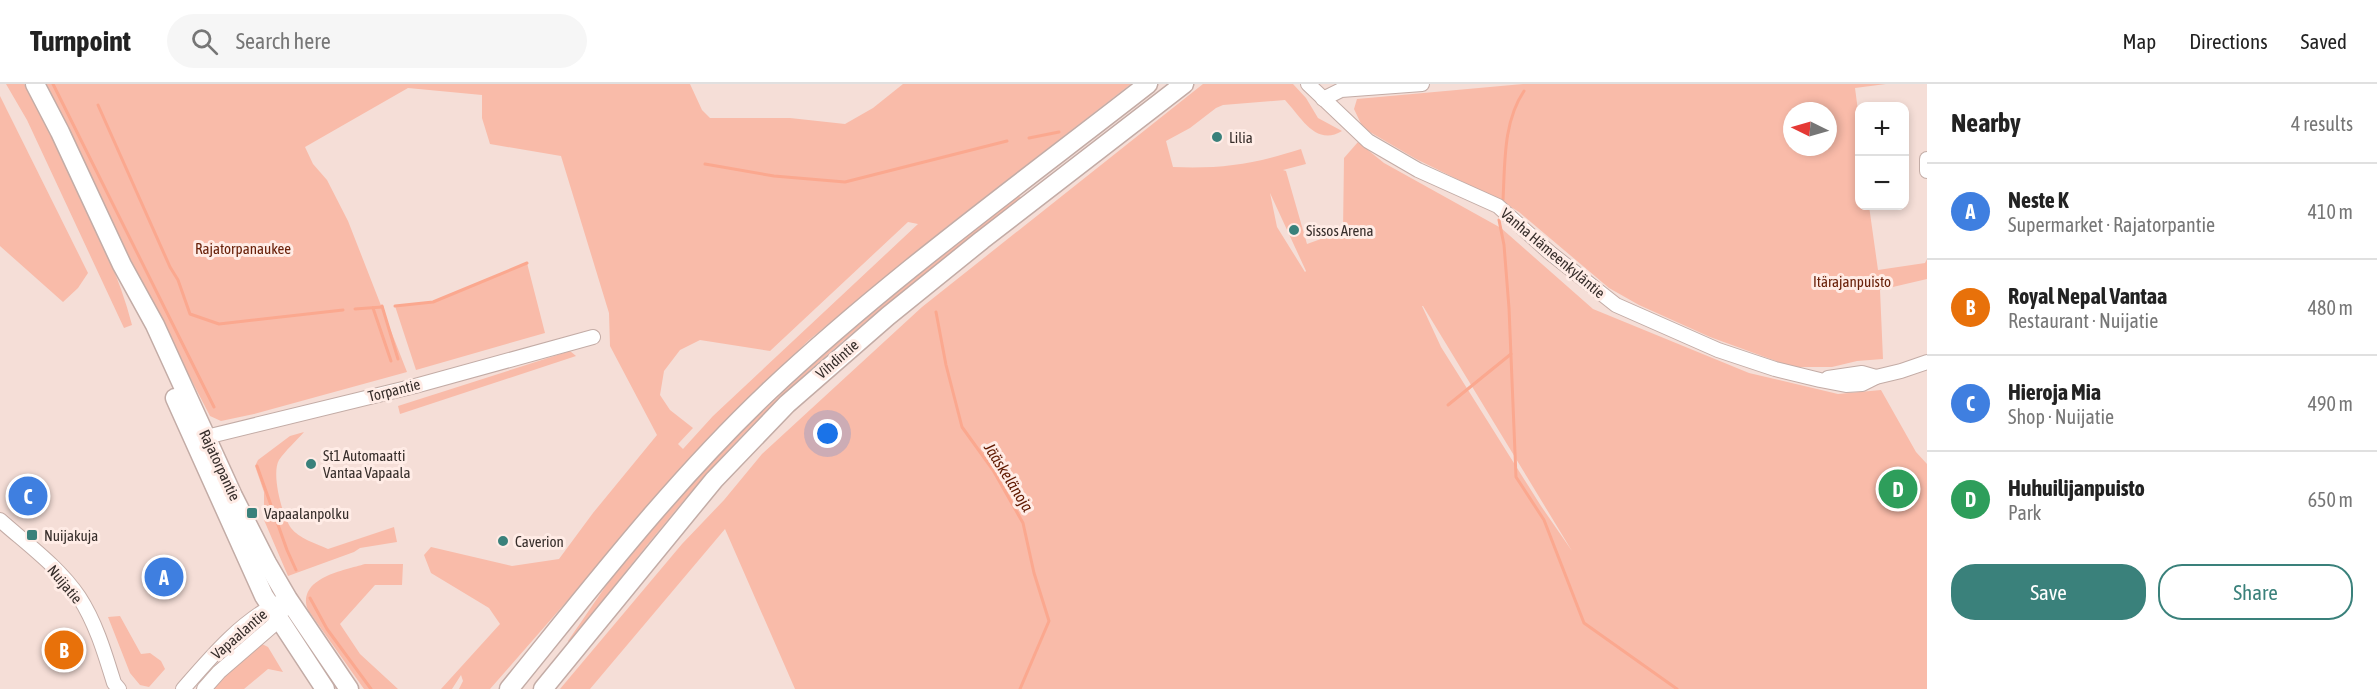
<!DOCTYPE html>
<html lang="en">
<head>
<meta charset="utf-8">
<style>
	body { margin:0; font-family:"Asap Condensed",sans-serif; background:#f6f6f6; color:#222 }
	.controls { position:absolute; right:18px; top:18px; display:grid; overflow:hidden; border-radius:12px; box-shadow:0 3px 9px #0003 }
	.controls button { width:54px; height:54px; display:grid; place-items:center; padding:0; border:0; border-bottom:2px solid #e0e0e0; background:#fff; color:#222; font:30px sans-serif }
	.compass { position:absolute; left:1783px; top:18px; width:54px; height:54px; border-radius:50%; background:#fff; box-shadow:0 3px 9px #0003; rotate:275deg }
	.you { position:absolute; left:828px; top:350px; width:21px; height:21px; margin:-15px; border:4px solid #fff; border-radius:50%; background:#1a73e8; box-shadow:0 0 0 9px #1a73e833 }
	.badge { display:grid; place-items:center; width:39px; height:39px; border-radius:50%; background:#3a817b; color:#fff; font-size:20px; font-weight:700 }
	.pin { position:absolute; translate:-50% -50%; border:3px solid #fff; box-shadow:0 2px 6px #0006 }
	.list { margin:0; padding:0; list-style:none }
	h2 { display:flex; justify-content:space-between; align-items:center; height:78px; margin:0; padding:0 24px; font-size:26px }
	h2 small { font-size:20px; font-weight:400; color:#767676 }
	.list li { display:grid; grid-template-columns:39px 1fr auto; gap:18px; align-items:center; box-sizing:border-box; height:96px; padding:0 24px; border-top:2px solid #e0e0e0 }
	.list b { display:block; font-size:22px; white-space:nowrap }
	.list p { margin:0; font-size:20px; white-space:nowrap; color:#767676 }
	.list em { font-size:20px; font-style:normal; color:#767676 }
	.actions { display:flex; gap:12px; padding:18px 24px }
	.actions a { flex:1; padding:14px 0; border:2px solid #3a817b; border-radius:24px; text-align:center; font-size:21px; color:#3a817b }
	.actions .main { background:#3a817b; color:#fff }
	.icon { flex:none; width:33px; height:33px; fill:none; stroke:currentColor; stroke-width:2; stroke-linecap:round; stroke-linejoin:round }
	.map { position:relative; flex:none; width:1927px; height:605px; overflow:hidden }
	header { display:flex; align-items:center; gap:36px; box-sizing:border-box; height:84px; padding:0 30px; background:#fff; border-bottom:2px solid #e0e0e0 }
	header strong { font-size:28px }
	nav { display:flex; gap:33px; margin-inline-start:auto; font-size:21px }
	.search { width:420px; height:54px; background:#f6f6f6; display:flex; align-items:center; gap:15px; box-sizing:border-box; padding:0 21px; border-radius:33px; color:#767676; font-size:22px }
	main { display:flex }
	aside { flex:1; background:#fff }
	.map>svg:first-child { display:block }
</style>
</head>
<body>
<header>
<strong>Turnpoint</strong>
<div class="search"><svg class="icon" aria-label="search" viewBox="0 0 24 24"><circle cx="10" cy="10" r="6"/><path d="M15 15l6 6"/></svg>Search here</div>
<nav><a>Map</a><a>Directions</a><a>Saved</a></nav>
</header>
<main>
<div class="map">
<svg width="1927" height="605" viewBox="0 0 1927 605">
	<rect width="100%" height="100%" fill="#f5ded7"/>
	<!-- green -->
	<g fill="#f9bba9" fill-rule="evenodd">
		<path d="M6,0H24C48,42 69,85 89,129C106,166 122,202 132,241L124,244L27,36Z"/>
		<path d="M44,0H690L702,26L710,34H790L845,40L873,24L903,0H1131L944,145L809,256L721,341L490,605H459L463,597L461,591L452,605H441L500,540L489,524L431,489L424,471L431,463L512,482L559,475L593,429L657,351L610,262L609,229L561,72L490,60L482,34V11L408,4L305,63L313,80L327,96L348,137L407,288L254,330L221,337L210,332L141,199ZM908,138L918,140L713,332L683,365L678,360L693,344L670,326L660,311L664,287L680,266L700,256L770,267Z"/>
		<path d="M1203,0H1293L1306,14L1318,34L1342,47C1316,63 1301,33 1285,16L1223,21L1216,24L1190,44L1166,57L1173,83C1222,85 1254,80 1301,65L1306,80L1283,86L1286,87L1307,160L1343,147L1344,74L1358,58L1384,79L1501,144L1593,225L1749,289L1838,310L1881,306L1916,368L1927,380V605H795L725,445L590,605H560L682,460L724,416L762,370L922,223ZM1270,109L1306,187L1305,188L1277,143ZM1422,222H1423L1572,467L1541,422L1441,263Z"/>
		<path d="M1523,0H1886L1855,4L1860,42V122H1869L1878,186L1925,179L1927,175V195L1880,206L1883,275L1857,277L1832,283H1792L1710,253L1639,221L1609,204L1519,128L1498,115L1416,75L1363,44L1354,25L1357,15ZM1792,27H1828V63H1792Z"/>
		<path d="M0,12L88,189L78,204L63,218L0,162Z"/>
		<path d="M1019,112L1022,114C940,177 858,240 783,311C703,386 637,474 569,559L568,557C587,530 605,502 625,475C652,441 683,409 713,377C807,279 912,195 1019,112Z"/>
		<path d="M527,179L545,249L416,286L395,222L434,218Z"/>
		<path d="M570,267L576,272L400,330L398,322Z"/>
		<path d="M304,348C296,357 286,366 279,376C271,390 282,431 291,444C298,454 317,460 328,465L394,443L397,458L360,464L354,468L288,492L264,436V408L255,382L258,376L290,352Z"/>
		<path d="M365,480H403L402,501H375L340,540L360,570L398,605H364L308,526C296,494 345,486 365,480Z"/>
		<path d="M120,532L141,570L150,569L161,577L165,585L149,603L140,601L130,589L108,533Z"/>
		<path d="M262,560L268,563L283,588L268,585L244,605H211L226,590Z"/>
	</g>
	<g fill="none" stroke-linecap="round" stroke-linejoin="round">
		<!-- stream -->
		<g stroke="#fba88f" stroke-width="3">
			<path d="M53,0L214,323"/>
			<path d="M98,21L170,183L178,196L190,230L219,240L343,226"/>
			<path d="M1029,54L1059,48"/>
			<path d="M705,80L774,92L845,98L1007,57"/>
			<path d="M1503,116C1505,80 1503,38 1524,7"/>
			<path d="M1499,136L1504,161L1509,224L1516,393L1544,436L1584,539L1677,605"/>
			<path d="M382,222L398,275"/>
			<path d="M395,222L433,218L527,179"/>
			<path d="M373,224L391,277"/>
			<path d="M355,225L382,223"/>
			<path d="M936,228L946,281L962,343L993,386L1023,439L1034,489L1049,537L1020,605"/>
			<path d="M1448,321L1511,270"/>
			<path d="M257,382L287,466L296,486"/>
			<path d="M310,514L327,545L371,605"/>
		</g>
		<!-- minor casing -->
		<g stroke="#c3aca6" stroke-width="16">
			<g id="minor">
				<path d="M1308,0L1368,57L1418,86L1498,122L1549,168L1616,221L1718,266L1775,285L1820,296L1846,301L1862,300L1876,293L1901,287L1927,278"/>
				<path d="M1323,15L1341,6L1422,0"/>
				<path d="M1927,75V87"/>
				<path d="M1828,294L1862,289L1876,293"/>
				<path d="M198,355L415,302L593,253"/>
				<path d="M0,436C27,460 59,483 79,513C96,539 105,570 114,599L119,605"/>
				<path d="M183,605C210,574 240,538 278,519"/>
				<path d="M204,605L219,588L278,537L282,527"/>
			</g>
		</g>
		<!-- major casing -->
		<g stroke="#c3aca6" stroke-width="21">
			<g id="major">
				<path d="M35,0L60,48L122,181L155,241L233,412L267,479L288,515L349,605"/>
				<path d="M175,314L264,512L325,605"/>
				<path d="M509,605C592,503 672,399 768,308C887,196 1020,100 1148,0"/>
				<path d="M543,605L714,396L787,320L888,232L982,156L1184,0"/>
			</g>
		</g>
		<!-- minor -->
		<use href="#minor" stroke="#fff" stroke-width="14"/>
		<!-- major -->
		<use href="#major" stroke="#fff" stroke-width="18"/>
	</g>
	<!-- markers -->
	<g fill="#3a817b" stroke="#ffece6" stroke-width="2">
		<circle cx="1217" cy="53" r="6"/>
		<circle cx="1294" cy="146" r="6"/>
		<circle cx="311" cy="380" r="6"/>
		<rect x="246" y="423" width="12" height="12" rx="3"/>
		<rect x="26" y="445" width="12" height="12" rx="3"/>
		<circle cx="503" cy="457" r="6"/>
	</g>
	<g text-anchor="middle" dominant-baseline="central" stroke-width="6" stroke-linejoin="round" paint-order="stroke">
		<!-- poi labels -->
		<g font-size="15" fill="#372e2b" stroke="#ffece6" text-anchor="start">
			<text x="1229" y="53">Lilia</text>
			<text x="1306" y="146">Sissos Arena</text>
			<text x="323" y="371">St1 Automaatti<tspan x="323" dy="17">Vantaa Vapaala</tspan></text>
			<text x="264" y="429">Vapaalanpolku</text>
			<text x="44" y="451">Nuijakuja</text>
			<text x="515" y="457">Caverion</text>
		</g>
		<!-- park labels -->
		<g font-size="15" fill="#69210a" stroke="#ffece6">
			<text x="243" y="164">Rajatorpanaukee</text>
			<text x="1852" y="197">Itärajanpuisto</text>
		</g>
		<!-- street labels -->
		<g font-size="15" fill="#372e2b" stroke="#ffece6">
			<text transform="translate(1553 169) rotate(40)">Vanha Hämeenkyläntie</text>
			<text transform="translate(837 275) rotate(-41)">Vihdintie</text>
			<text transform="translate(394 306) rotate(-14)">Torpantie</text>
			<text transform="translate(220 381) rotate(65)">Rajatorpantie</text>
			<text transform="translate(65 500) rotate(50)">Nuijatie</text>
			<text transform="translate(239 550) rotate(-41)">Vapaalantie</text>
		</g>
		<!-- water labels -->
		<g font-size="16" font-style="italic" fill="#601901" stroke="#ffece6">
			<text transform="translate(1009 393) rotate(58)">Jääskelänoja</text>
		</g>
	</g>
</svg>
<div class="controls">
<button>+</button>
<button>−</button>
</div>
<svg class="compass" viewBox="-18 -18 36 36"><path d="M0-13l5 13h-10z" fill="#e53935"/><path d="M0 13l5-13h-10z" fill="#767676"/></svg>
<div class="you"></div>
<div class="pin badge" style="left:164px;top:493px;background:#3f7fe0">A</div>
<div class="pin badge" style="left:64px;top:566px;background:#e8710a">B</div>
<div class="pin badge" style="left:28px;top:412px;background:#3f7fe0">C</div>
<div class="pin badge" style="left:1898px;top:405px;background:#2e9e5b">D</div>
</div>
<aside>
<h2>Nearby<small>4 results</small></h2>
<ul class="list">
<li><span class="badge" style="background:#3f7fe0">A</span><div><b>Neste K</b><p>Supermarket · Rajatorpantie</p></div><em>410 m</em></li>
<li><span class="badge" style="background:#e8710a">B</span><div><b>Royal Nepal Vantaa</b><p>Restaurant · Nuijatie</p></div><em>480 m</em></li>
<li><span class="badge" style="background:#3f7fe0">C</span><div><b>Hieroja Mia</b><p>Shop · Nuijatie</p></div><em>490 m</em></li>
<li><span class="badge" style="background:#2e9e5b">D</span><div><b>Huhuilijanpuisto</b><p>Park</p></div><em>650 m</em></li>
</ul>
<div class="actions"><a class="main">Save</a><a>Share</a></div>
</aside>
</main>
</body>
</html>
